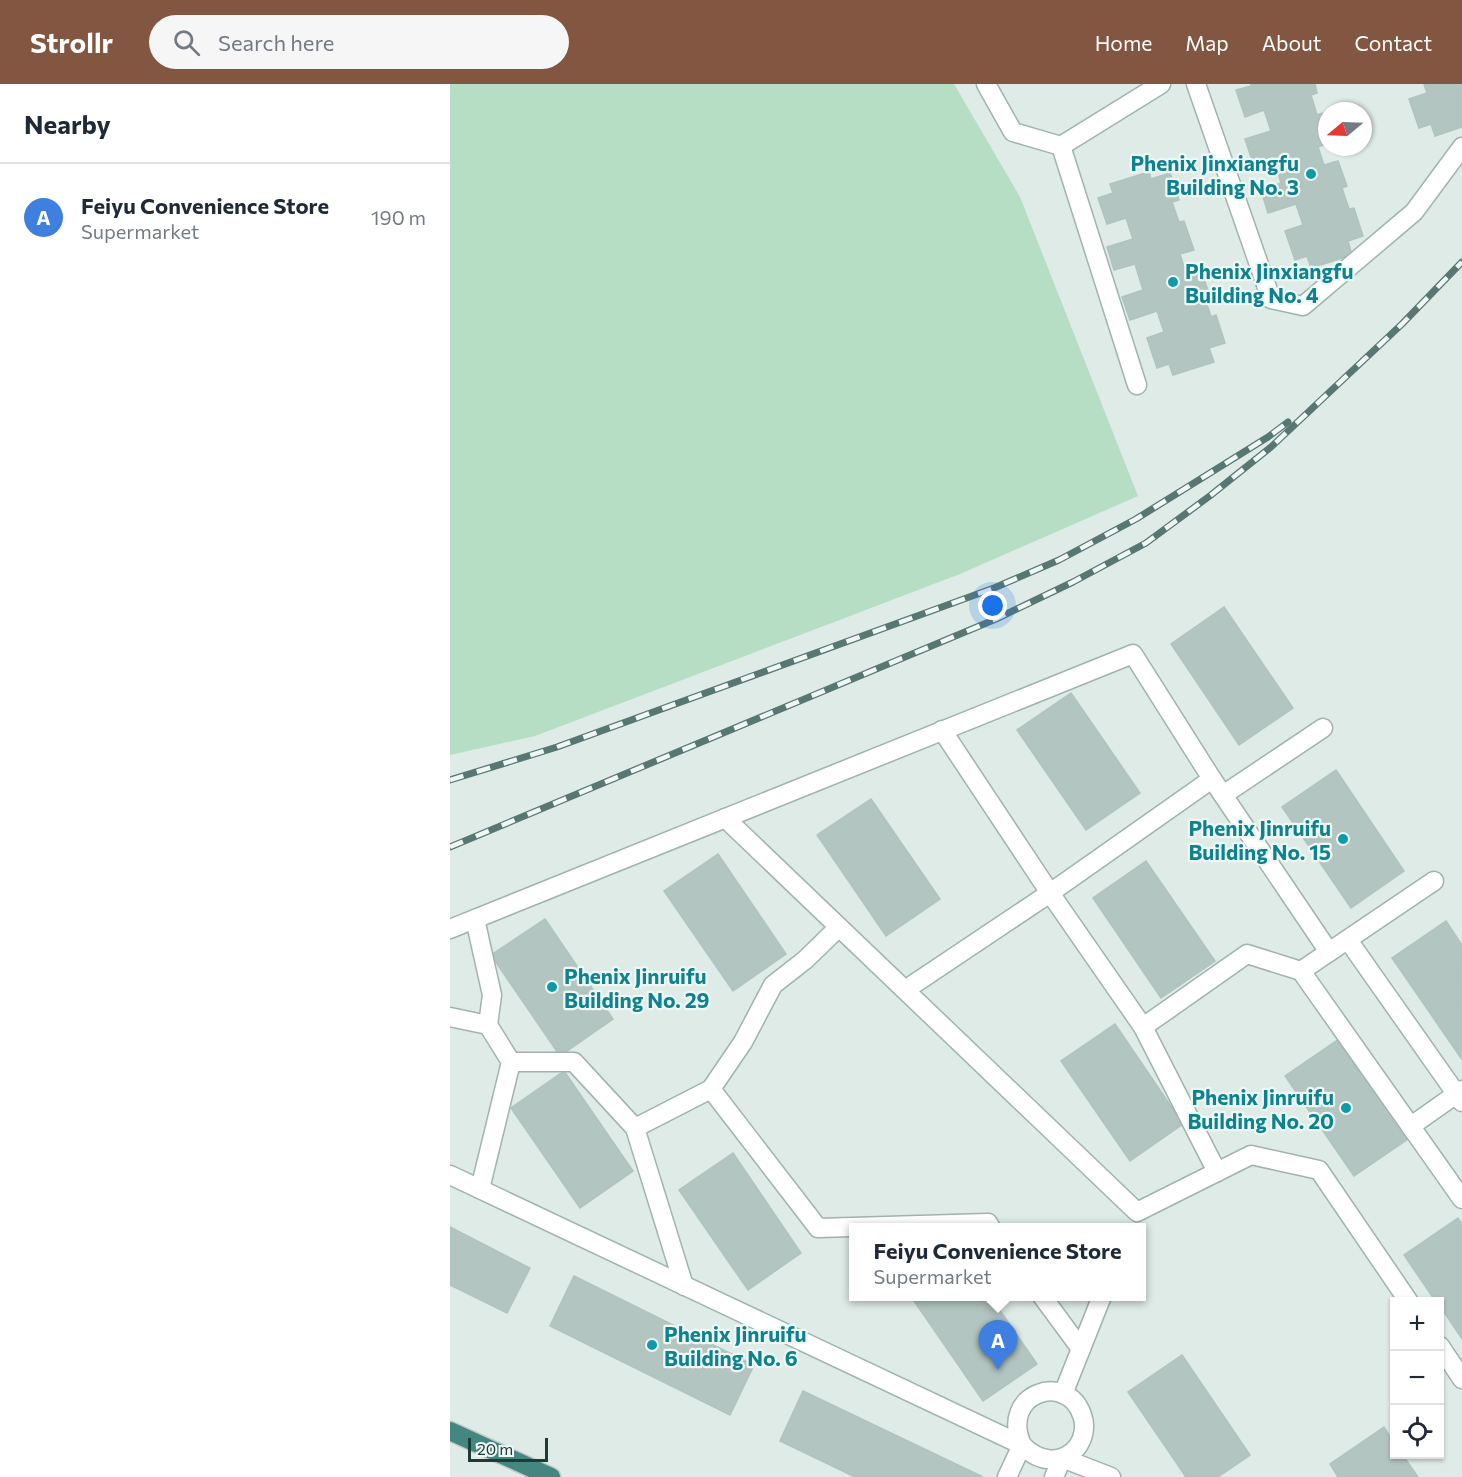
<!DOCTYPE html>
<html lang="en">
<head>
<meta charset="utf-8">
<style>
	body { margin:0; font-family:Commissioner,sans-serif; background:#f6f6f7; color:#1f2937 }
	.controls { position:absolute; right:18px; bottom:18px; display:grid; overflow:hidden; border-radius:0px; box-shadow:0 2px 4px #0004 }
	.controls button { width:54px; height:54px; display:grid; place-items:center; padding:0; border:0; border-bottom:2px solid #e0e1e3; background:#fff; color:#1f2937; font:30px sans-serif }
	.compass { position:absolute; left:868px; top:18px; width:54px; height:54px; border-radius:50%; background:#fff; box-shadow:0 2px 4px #0004; rotate:251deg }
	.scale { position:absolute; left:18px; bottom:15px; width:80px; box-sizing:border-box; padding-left:6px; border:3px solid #1e3b37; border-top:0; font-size:16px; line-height:21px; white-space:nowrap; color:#1e3b37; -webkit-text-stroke:4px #eef7f4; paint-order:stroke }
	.you { position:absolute; left:543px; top:522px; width:21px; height:21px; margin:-15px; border:4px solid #fff; border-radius:50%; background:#1a73e8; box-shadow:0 0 0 9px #1a73e833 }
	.badge { display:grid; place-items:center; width:39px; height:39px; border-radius:50%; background:#825640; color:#fff; font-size:20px; font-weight:700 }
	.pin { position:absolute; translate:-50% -50px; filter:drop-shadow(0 2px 3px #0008) }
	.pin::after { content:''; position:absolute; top:32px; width:21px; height:18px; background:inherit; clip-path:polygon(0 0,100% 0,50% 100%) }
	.popup { position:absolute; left:399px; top:1139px; width:297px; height:78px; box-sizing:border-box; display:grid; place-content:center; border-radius:0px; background:#fff; filter:drop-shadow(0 2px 4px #0005); font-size:20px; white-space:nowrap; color:#747a83 }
	.popup b { font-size:22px; color:#1f2937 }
	.popup::after { content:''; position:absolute; left:50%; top:100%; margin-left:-12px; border:12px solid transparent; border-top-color:#fff }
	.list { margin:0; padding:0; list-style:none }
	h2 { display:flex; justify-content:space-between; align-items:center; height:78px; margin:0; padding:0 24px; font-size:26px }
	h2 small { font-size:20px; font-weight:400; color:#747a83 }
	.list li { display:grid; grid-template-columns:39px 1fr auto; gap:18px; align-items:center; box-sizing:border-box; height:108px; padding:0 24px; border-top:2px solid #e0e1e3 }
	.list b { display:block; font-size:22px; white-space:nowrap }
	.list p { margin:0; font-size:20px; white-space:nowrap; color:#747a83 }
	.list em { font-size:20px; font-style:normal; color:#747a83 }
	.icon { flex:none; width:33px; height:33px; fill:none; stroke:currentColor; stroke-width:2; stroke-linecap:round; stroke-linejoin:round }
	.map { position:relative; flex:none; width:1012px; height:1393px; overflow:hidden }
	header { display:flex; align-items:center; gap:36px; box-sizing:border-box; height:84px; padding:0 30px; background:#825640; color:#fff }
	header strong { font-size:28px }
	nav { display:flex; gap:33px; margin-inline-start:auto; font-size:21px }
	.search { width:420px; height:54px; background:#f6f6f7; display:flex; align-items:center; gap:15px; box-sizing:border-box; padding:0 21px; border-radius:33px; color:#747a83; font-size:22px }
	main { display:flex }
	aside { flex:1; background:#fff }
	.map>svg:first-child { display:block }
</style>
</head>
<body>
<header>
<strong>Strollr</strong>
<div class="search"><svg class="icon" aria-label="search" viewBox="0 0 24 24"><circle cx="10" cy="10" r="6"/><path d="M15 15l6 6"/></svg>Search here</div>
<nav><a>Home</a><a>Map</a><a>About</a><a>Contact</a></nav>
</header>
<main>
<aside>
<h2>Nearby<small></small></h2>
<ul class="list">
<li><span class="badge" style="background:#3f7fe0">A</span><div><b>Feiyu Convenience Store</b><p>Supermarket</p></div><em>190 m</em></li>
</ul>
</aside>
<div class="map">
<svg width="1012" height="1393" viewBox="0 0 1012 1393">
	<rect width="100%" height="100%" fill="#deebe7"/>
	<!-- green -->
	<path fill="#b5dec5" d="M0,0H504L570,113L688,412L510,490L85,652L0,671Z"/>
	<!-- building -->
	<g fill="#b3c5c0" stroke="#b0c4bf" stroke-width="1.5">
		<path d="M801,0H865L867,9L861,11L867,31L873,29L877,43V60L868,63L874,81L888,77L897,102L892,104L899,125L904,124L913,152L898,157L902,171L861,184L857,172L845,176L835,147L853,141L846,120L818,129L811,106L831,99L823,72L803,79L795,55L821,47L814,26L795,33L786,6L801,2Z"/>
		<path d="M974,0H1012V43L985,52L981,40L969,44L959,15L977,9Z"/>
		<path d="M699,88L701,95L720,89L729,116L722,118L729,138L734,137L744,166L730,170L736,189L750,184L759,209L754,211L761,233L766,231L775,259L759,264L764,278L723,291L719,280L707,284L697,254L714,248L707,227L680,236L672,213L693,206L685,180L664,186L657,163L683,155L676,134L657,140L648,114L663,109L660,100Z"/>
		<path d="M774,523L843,624L789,661L721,560Z"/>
		<path d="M621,609L690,709L636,746L567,646Z"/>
		<path d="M886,686L954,787L901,824L832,723Z"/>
		<path d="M421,715L490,815L436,852L367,751Z"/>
		<path d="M268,770L336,870L283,907L214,807Z"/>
		<path d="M696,777L765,877L711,914L643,814Z"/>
		<path d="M95,835L163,935L110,972L41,871Z"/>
		<path d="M996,837L1012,861L1011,974L942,874Z"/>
		<path d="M665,940L733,1040L680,1077L611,977Z"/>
		<path d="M889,955L958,1055L904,1092L835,992Z"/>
		<path d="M114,987L183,1087L130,1124L61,1024Z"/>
		<path d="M283,1069L351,1169L298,1206L229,1106Z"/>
		<path d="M1008,1134L1012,1140V1255L990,1222V1218H986L954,1171Z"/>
		<path d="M0,1143L80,1184L57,1229L0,1201Z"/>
		<path d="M124,1192L304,1281L280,1331L100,1242Z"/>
		<path d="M471,1212H540L587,1280L533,1317L464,1217Z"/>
		<path d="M732,1271L800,1371L768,1393H736L678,1308Z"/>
		<path d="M353,1307L533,1393H405L330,1357Z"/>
		<path d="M934,1343L944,1359V1370H952L968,1393H888L880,1380Z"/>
	</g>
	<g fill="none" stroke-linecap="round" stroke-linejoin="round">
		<!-- minor casing -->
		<g stroke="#a1b3af" stroke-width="21">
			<g id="minor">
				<path d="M536,0L563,48L611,62L711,0"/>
				<path d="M746,0L821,215L853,222L964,128L1012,63"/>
				<path d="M611,62L687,301"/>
				<path d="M873,644L773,711L879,868"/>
				<path d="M492,646L600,809L693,943L797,870L851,887L1012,1115"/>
				<path d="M275,734L687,1128L801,1071L869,1086L959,1218"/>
				<path d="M25,835L42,911L38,941L61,978L30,1105"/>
				<path d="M0,845L683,570L762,695"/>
				<path d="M898,856L1012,1018"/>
				<path d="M851,887L984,797"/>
				<path d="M455,906L600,809L762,695L773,711"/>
				<path d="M0,933L38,941"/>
				<path d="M693,943L767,1088"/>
				<path d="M61,978H124L185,1044L234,1202"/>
				<path d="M261,1005L368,1144L538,1139L541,1144"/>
				<path d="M961,1042L1012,1006"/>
				<path d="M185,1044L261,1005L293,958L323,901L355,876L389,843"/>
				<path d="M0,1091L572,1361C588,1378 612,1382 628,1362C634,1353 636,1341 632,1331C617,1287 549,1309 572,1361L557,1393"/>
				<path d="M592,1212L631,1265"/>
				<path d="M990,1262L1012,1295"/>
				<path d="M613,1310L652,1212"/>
				<path d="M604,1393L612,1374L661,1393"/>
			</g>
		</g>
		<!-- trunk casing -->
		<g stroke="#c0c8c7" stroke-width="21">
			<path id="trunk" d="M0,1347L101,1393"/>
		</g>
		<!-- minor -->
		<use href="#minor" stroke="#fff" stroke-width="18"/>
		<!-- trunk -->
		<use href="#trunk" stroke="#448680" stroke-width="18"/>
		<!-- rail casing -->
		<g stroke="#587773" stroke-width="7">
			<g id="rail">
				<path d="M0,696L107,663L544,504L609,476L686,435L818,353L838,338"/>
				<path d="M0,763L546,535L623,498L696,459L761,411L821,363L952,240L1012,178"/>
			</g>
		</g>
		<!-- rail -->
		<use href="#rail" stroke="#eef7f4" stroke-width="4.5" stroke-dasharray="14" stroke-linecap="butt"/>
	</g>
	<!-- markers -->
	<g fill="#0f9aa8" stroke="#eef7f4" stroke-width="2">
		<circle cx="861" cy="90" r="6"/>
		<circle cx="723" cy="198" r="6"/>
		<circle cx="893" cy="755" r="6"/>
		<circle cx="102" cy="903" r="6"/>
		<circle cx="896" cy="1024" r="6"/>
		<circle cx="202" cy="1261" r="6"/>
	</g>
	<g text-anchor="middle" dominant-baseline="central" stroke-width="4.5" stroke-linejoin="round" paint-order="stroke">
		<!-- culture labels -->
		<g font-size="21" font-weight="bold" fill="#0d838f" stroke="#eef7f4" text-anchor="end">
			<text x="849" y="78">Phenix Jinxiangfu<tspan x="849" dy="24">Building No. 3</tspan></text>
			<text x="735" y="186" text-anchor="start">Phenix Jinxiangfu<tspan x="735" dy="24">Building No. 4</tspan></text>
			<text x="881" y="743">Phenix Jinruifu<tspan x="881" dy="24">Building No. 15</tspan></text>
			<text x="114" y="891" text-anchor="start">Phenix Jinruifu<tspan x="114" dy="24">Building No. 29</tspan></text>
			<text x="884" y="1012">Phenix Jinruifu<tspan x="884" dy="24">Building No. 20</tspan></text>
			<text x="214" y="1249" text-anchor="start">Phenix Jinruifu<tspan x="214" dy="24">Building No. 6</tspan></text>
		</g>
	</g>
</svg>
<div class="controls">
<button>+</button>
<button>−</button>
<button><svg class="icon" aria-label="locate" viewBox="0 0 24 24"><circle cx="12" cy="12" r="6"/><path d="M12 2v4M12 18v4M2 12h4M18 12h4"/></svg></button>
</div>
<svg class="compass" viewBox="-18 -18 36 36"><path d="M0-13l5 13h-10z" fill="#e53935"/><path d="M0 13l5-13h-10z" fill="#747a83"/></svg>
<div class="scale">20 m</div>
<div class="you"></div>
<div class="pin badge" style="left:548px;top:1286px;background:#3f7fe0">A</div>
<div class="popup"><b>Feiyu Convenience Store</b>Supermarket</div>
</div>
</main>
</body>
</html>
